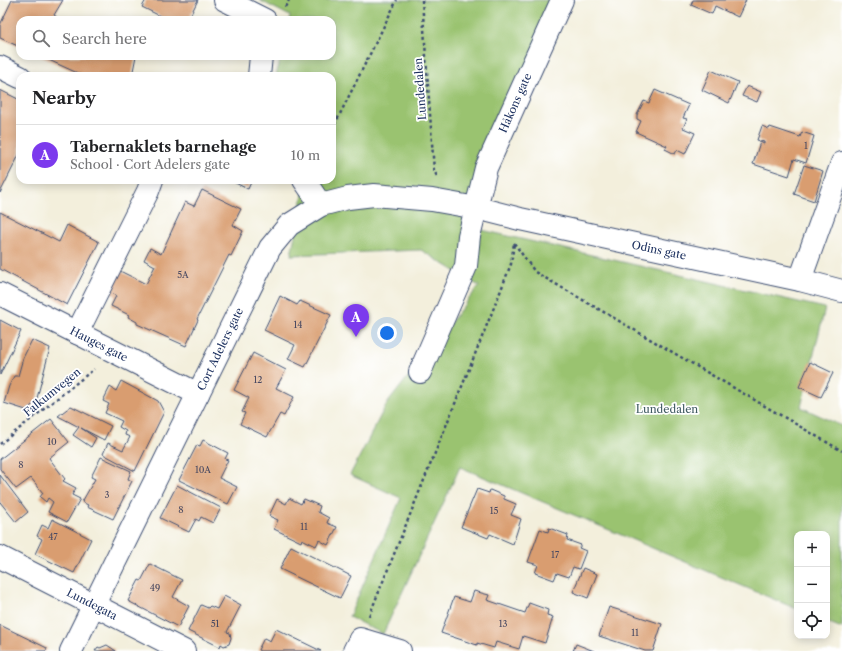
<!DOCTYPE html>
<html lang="en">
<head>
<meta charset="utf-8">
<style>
	body { margin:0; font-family:"Libre Caslon Text",serif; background:#f2f2f2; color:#202124 }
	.controls { position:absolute; right:12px; bottom:12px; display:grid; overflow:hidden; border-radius:8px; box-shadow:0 2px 10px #0003 }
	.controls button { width:36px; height:36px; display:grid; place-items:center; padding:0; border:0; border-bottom:1px solid #e0e0e0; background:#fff; color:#202124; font:20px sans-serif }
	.you { position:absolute; left:387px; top:333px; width:14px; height:14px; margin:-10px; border:3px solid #fff; border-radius:50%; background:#1a73e8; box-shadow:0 0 0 6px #1a73e833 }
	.badge { display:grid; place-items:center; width:26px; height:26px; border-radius:50%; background:#7c3aed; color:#fff; font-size:13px; font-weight:700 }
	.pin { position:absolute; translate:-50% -33px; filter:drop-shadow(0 1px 2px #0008) }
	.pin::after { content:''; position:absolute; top:21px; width:14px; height:12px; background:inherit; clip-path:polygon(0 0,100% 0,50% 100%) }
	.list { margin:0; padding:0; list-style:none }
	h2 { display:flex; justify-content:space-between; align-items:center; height:52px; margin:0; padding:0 16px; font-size:17px }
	h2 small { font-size:13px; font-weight:400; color:#757577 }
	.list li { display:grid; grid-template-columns:26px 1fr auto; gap:12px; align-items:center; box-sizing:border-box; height:60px; padding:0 16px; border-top:1px solid #e0e0e0 }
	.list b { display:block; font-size:15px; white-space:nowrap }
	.list p { margin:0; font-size:13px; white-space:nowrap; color:#757577 }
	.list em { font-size:13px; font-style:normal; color:#757577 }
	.icon { flex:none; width:22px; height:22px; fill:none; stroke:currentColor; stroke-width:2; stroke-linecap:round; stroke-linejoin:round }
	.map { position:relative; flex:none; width:842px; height:651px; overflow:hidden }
	.search { position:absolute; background:#fff; box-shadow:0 2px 10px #0003; left:16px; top:16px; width:320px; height:44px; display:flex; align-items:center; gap:10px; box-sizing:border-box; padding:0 14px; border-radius:12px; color:#757577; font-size:15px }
	.panel { position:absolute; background:#fff; box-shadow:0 2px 10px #0003; left:16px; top:72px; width:320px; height:112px; border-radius:12px }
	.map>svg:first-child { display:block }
</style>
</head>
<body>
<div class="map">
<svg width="842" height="651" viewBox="0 0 842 651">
	<rect width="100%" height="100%" fill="#fff"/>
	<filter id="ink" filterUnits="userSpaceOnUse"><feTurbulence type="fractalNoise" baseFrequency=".025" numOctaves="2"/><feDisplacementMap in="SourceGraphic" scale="8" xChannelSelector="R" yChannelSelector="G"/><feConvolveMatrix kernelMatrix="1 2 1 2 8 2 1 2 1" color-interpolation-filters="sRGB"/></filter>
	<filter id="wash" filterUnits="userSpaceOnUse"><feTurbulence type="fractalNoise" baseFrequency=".012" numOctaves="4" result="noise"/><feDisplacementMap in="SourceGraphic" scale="16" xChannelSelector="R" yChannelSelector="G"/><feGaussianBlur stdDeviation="0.9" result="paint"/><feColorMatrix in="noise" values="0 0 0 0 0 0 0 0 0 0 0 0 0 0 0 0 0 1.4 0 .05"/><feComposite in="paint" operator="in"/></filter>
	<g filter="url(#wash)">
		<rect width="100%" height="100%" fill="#f3efdc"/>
		<!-- green -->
		<path fill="#9ac36f" stroke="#5a7966" d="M259,0H555L464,226L825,308L801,407L842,426V628L827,622V534H797V609L460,467L383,634L349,617L401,498L350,475L386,405L479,286L421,250L291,255L306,180H332V76H276L281,56H332V20H289L290,16Z"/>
		<g id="blocks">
			<!-- building -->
			<g fill="#d99d6f">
				<path d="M12,0H63L54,15L61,20H20V47L0,38V25Z"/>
				<path d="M146,0H198L188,20H168L142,7Z"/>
				<path d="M693,0H746L738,17L715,6L712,14L691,5Z"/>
				<path d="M40,56H136L132,76H84Z"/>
				<path d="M711,70L738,82L729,103L702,90Z"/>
				<path d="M747,86L761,92L757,102L742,96Z"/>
				<path d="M0,90L20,100V153L0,193Z"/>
				<path d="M655,90L689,105L683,118L687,119L683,128L695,133L685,154L677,150L675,154L665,149L667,146L636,132L641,121L637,119V115L644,101L649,103Z"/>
				<path d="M762,126L769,129L770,127L800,137L802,132L814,136L806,163L794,159L789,176L753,164L760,142L764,144V142L757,140Z"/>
				<path d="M804,165L823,171L814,201L794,194Z"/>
				<path d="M229,180H252L248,189Z"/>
				<path d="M202,190L241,209L233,225L243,231L231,256L229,255L197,319L198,320L186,346L137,324V322L128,317L129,315L111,306L116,296L109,292L120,271L146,284L155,266L144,260L150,248L161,254L185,202L194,206Z"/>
				<path d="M0,212L59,242L67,225L99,242L67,305L0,269Z"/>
				<path d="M280,296L297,305L300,301L331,315L305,367L288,359L295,345L264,330Z"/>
				<path d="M0,320L21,331L0,375Z"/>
				<path d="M32,340L50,348L36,402L26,410L4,403L9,386L14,376H18L23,358Z"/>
				<path d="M253,353L286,370L276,388L294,397L284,416L280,414L267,437L240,424L245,413L242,412L249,398L234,390Z"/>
				<path d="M810,362L833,373L821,397L799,387Z"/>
				<path d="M121,381L158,401L164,412L135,471L103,454L108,443L123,450L130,437L125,435L126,431L119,427L122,421L105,413L109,404L103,401L110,387L116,391Z"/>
				<path d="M71,406L111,426L104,440L81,428L96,438L91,447L73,435L79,427L58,416Z"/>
				<path d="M51,419L69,442L49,458L65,479L63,481L76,488L72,495L80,499L67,522L48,512L53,502L48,498L46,502L40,497L43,493L31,478L16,489L0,469V459Z"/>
				<path d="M203,440L228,453L225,459L228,460L219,478L237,487L228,504L179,480L197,445L200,446Z"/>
				<path d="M101,457L131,471L128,479L132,481L113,519L87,507L88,505L82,502L95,479L91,477Z"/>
				<path d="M0,475L28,512L16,522L0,502Z"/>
				<path d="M177,485L221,508L213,523L201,517L199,521L196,519L189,532L160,518Z"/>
				<path d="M477,489L489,493L490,490L504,496V499L516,504L511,515L521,519L513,544L490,534L488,538L461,527Z"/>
				<path d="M289,498L301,504L304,499L320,506L318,512L329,518L327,523L337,527L328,545L319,540L316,546L302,539L301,542L274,529L278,520L269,516L277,499L286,504Z"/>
				<path d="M52,519L91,539L74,573L35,554L42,539L37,536L42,525L48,528Z"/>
				<path d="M549,528L568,535L567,540L581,545L579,548L586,551L579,569L573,567L569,577L557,573L554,580L535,573L538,565L528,562L540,529L548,532Z"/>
				<path d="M291,546L351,576L340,598L280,569Z"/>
				<path d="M150,564L182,580L173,597L189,606L178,627L128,601L139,580L141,581Z"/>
				<path d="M583,568L597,574L588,598L573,592Z"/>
				<path d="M474,591L489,595L487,600L525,613L529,603L548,610L547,615L553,617L545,643L523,636L519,649L496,642L494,648L477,643V645L441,633L454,597L470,602Z"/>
				<path d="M224,596L241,605L227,632L230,633L231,638L229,644L224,646L221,644L220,647L188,631L201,605L208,608L210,606L217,609Z"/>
				<path d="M609,607L662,624L653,651H645L599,636Z"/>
				<path d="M0,625L47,648L46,651H0Z"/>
				<path d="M276,629L321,651H260L258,650L264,638L270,641Z"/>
				<path d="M576,644L594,651H573Z"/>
				<path d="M107,645L116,651H95L98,647L100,648Z"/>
			</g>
		</g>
	</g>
	<g filter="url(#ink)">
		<use href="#blocks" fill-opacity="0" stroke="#3b4c71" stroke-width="1"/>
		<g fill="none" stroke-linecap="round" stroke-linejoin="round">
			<!-- minor casing -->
			<g stroke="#3b4c71" stroke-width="24">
				<g id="minor">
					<path d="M225,0L265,20"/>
					<path d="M0,67L20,77"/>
					<path d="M259,76L261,56"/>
					<path d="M304,180L321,205"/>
					<path d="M800,280L842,163"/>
					<path d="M0,294L198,394"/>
					<path d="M77,333L148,191L152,180"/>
					<path d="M420,372L466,266L469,236L486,168L562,0"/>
					<path d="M0,557L184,651"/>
					<path d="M71,651L270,248L289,225L321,205L348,198L374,195L432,200L477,208L520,219L800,280L842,291"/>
					<path d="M354,651L360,639L400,651"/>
				</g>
			</g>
			<!-- path -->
			<g stroke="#3b4c71" stroke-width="2.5" stroke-dasharray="3 3" stroke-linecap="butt">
				<path d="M422,0L434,171L437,176"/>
				<path d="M285,7L289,0"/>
				<path d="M332,130L397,0"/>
				<path d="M514,243L535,272L842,451"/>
				<path d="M0,444L94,369"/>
				<path d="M369,616L499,295L511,264L514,243"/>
			</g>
			<!-- minor -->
			<use href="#minor" stroke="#fff" stroke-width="22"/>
		</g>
	</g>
	<g text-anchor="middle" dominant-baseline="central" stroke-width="3.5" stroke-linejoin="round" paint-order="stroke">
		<!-- number labels -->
		<g font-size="9" fill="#4a4a62">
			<text x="806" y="145">1</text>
			<text x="183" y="274">5A</text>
			<text x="298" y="324">14</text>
			<text x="258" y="379">12</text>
			<text x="52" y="441">10</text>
			<text x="21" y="464">8</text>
			<text x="203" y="469">10A</text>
			<text x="107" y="494">3</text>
			<text x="181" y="509">8</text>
			<text x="494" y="510">15</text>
			<text x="304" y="526">11</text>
			<text x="53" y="536">47</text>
			<text x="555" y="554">17</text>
			<text x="155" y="587">49</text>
			<text x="215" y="623">51</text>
			<text x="503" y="623">13</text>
			<text x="635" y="632">11</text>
		</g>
		<!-- street labels -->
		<g font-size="11" fill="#1b2f5e" stroke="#fff">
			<text transform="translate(420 89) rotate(-94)">Lundedalen</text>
			<text transform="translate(515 103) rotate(-66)">Håkons gate</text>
			<text transform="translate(659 250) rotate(12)">Odins gate</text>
			<text transform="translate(99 344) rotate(27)">Hauges gate</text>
			<text transform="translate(220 349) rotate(-64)">Cort Adelers gate</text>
			<text transform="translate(52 392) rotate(-39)">Falkumvegen</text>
			<text transform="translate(92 604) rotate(27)">Lundegata</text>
		</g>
		<!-- park labels -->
		<g font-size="11" fill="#415b63" stroke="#fff">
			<text x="667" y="409">Lundedalen</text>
		</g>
	</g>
</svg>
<div class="controls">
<button>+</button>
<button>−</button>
<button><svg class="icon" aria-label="locate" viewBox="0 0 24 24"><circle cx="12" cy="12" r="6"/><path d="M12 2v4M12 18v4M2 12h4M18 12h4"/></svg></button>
</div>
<div class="you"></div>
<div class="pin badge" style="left:356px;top:337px">A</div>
<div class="search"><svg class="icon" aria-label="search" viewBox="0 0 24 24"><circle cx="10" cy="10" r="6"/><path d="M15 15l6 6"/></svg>Search here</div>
<section class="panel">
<h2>Nearby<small></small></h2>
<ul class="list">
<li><span class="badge">A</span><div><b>Tabernaklets barnehage</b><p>School · Cort Adelers gate</p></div><em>10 m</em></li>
</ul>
</section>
</div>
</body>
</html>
